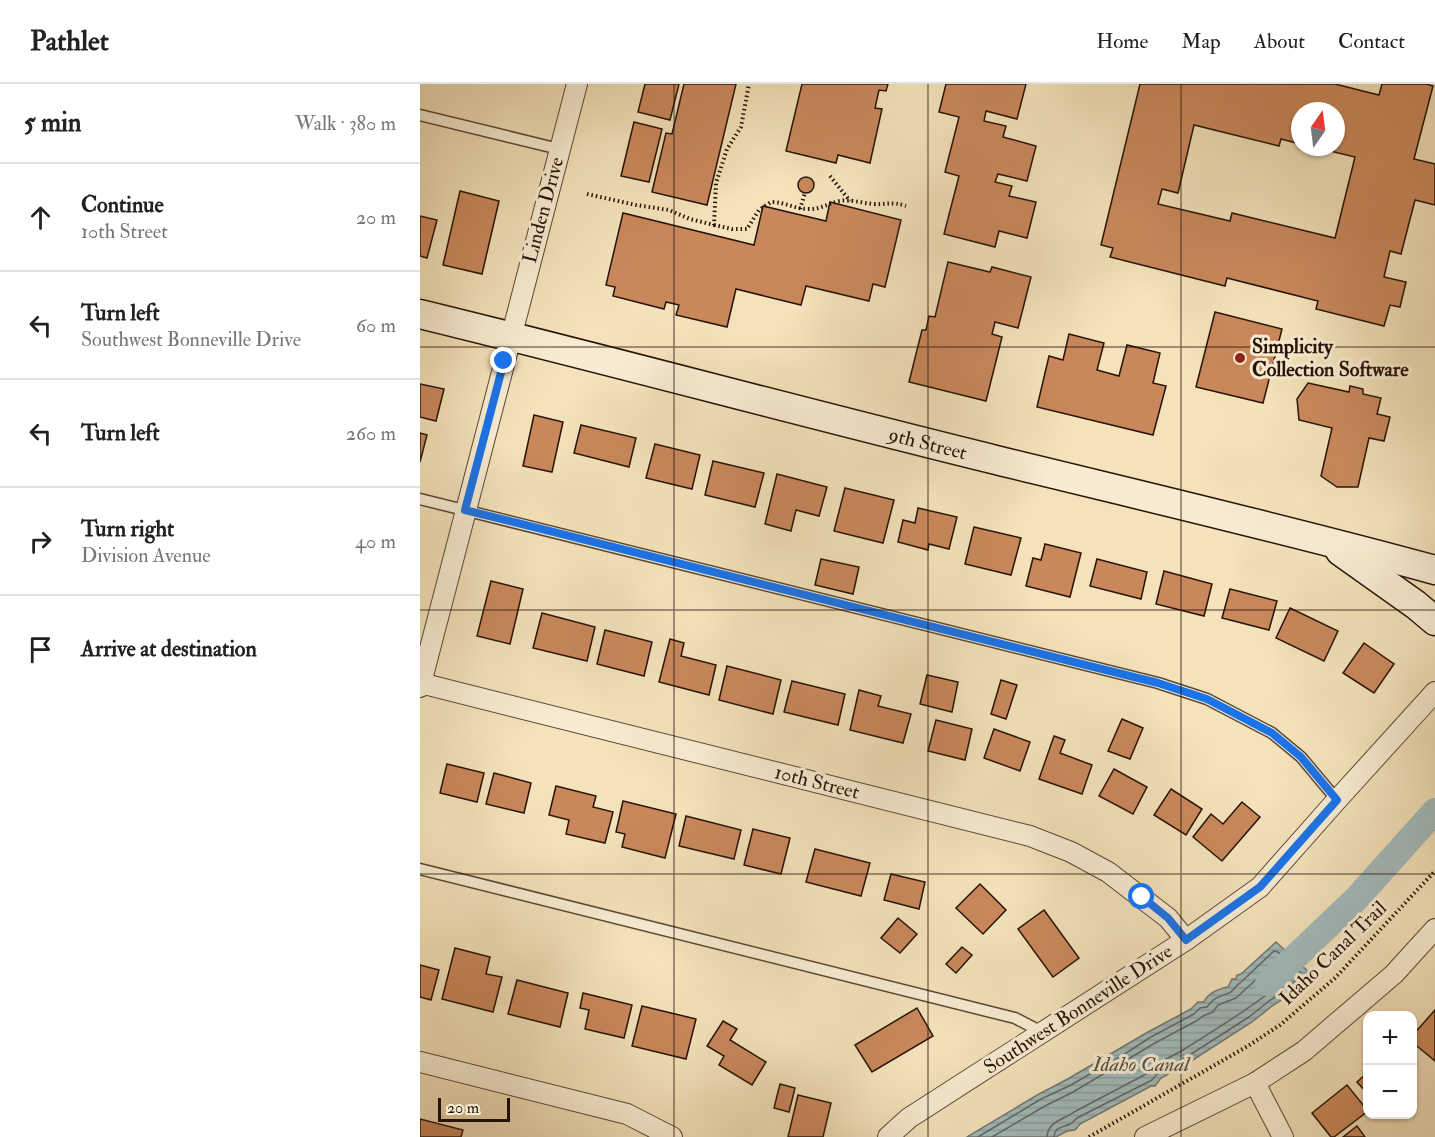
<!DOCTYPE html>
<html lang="en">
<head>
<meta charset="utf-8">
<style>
	body { margin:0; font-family:"IM FELL Double Pica",serif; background:#f2f2f2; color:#222 }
	.controls { position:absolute; right:18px; bottom:18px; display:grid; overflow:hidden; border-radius:12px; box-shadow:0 2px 4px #0004 }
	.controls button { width:54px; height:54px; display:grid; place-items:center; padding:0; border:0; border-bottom:2px solid #e0e0e0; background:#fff; color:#222; font:30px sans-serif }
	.compass { position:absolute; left:871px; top:18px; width:54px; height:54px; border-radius:50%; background:#fff; box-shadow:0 2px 4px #0004; rotate:14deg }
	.scale { position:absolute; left:18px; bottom:15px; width:72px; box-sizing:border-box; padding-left:6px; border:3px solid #281309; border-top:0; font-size:16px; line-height:21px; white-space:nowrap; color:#281309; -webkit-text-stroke:4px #f7ecd2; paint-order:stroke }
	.stop { position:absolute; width:18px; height:18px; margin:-14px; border:4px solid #1a73e8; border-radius:50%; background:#fff }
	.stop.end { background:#1a73e8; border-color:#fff; box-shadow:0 2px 6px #0008 }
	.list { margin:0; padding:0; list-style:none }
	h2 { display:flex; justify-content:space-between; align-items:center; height:78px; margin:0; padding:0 24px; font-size:26px }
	h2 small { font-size:20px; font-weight:400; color:#767676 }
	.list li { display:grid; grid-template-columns:39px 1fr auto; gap:18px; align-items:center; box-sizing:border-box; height:108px; padding:0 24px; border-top:2px solid #e0e0e0 }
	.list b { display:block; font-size:22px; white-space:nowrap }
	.list p { margin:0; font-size:20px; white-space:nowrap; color:#767676 }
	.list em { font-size:20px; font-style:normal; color:#767676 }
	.icon { flex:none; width:33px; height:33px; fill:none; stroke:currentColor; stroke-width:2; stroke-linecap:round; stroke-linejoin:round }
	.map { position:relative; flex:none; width:1015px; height:1053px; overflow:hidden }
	header { display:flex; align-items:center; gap:36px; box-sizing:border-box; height:84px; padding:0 30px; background:#fff; border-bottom:2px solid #e0e0e0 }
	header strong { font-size:28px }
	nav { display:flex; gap:33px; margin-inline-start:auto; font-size:21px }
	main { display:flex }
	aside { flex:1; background:#fff }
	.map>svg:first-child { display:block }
</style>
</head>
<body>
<header>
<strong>Pathlet</strong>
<nav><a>Home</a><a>Map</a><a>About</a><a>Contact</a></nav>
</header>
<main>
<aside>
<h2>5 min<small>Walk · 380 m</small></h2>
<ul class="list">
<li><svg class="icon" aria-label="ahead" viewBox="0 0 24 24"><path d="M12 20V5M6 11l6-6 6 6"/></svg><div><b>Continue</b><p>10th Street</p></div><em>20 m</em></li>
<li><svg class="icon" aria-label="left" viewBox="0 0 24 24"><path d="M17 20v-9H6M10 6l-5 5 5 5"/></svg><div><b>Turn left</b><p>Southwest Bonneville Drive</p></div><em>60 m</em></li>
<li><svg class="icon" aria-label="left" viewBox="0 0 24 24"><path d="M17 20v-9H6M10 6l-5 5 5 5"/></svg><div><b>Turn left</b></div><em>260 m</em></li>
<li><svg class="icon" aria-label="right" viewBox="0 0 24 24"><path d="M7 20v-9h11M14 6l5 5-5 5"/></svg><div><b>Turn right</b><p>Division Avenue</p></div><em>40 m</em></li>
<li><svg class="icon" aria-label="arrive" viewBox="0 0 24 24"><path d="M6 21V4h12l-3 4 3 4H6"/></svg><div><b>Arrive at destination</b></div></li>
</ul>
</aside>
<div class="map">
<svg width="1015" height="1053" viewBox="0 0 1015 1053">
	<defs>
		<pattern id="water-rules" width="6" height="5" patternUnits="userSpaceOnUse" patternTransform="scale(1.5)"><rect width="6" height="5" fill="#a1babb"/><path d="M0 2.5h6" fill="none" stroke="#8b9f9f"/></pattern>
	</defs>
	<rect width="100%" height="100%" fill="#f3e2ba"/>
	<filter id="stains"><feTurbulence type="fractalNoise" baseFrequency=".00333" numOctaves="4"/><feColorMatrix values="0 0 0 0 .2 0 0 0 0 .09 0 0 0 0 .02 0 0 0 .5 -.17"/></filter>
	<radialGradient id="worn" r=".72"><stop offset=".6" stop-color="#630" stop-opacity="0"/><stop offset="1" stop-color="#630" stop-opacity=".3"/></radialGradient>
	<!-- water -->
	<path fill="url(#water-rules)" stroke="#717774" stroke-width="1.5" d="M856,858L892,891L863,915L852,922L832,938L768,979L741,994L735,1002H731L660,1040L655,1046L647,1047L636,1053H547L619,1010L646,996L728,948L771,925L778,918H784C788,909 798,905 808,903L812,895H816L817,891L821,890Z"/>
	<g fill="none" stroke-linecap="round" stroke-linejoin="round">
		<!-- shore -->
		<g stroke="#646662" stroke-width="1.5">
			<path d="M558,1053L621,1015L649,1002L700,973L731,953L774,930L780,924L787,923C795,913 798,913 809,909C814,907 815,902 820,899L854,867L858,868L881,889L880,893L860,910L849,917L829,933L765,974L738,989L732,996L657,1034C656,1035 651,1040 650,1040C642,1044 635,1042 634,1053"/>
			<path d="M572,1053L625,1022L653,1008L735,959L778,936L783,932L793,928L798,921L816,914L855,878H858L869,889V893C837,920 798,944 763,966C751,973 737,978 728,989L654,1028C643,1036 628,1037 627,1053"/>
		</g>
		<!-- canal -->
		<path stroke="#a1babb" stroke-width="26" d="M848,899L937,814L1015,727"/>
	</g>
	<!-- building -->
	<g fill="#c9885c" stroke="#281309" stroke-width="1.5" fill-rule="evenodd">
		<path d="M225,0H259L250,36L218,28Z"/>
		<path d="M264,0H316L287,121L232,108L246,49L252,50Z"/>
		<path d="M382,0H468L466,7L459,6L455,24L462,25L450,79L418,71L416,79L366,67Z"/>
		<path d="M526,0H606L597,35L566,27L564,37L586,42L583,53L616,62L607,97L578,90L575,98L592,102L589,112L616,118L607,154L579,147L575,163L524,150L539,92L525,88L539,33L519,28Z"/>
		<path d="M720,0H915L959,11L962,0H1006L1013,2L994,75L1015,80V121L995,116L981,170L970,167L964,193L986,198L980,223L970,221L964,242L896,225L898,217L807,194L805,202L690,173L693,164L681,161ZM880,27H916V63H894L935,73L915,154L812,129L810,137L738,120L742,105L758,109L774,41L859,62L861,55L880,60Z"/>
		<path d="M214,38L242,45L229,98L201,92Z"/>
		<circle cx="386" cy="101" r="8"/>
		<path d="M40,107L79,117L62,190L23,181Z"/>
		<path d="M410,118L481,136L465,203L453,200L449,217L386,202L381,221L316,205L307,243L256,231L259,221L246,218L244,225L193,212L195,203L186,201L203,129L334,161L343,122L406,137Z"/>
		<path d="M0,132L17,136L7,174L0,172Z"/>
		<path d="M528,178L570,188L572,183L611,193L598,244L575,238L572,250L582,253L566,317L489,298L502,246H506L509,232L515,233Z"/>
		<path d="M795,228L862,245L843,319L776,303Z"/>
		<path d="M649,250L684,259L677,286L699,292L707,261L740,269L733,299L746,302L733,351L617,323L629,272L643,276Z"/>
		<path d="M888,299L929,308L930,302L943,305V310L961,314L957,330L970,333L964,357L949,354L938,403H917L901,392L912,344L879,336L877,315Z"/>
		<path d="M0,300L24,305L16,337L0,333Z"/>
		<path d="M114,331L143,338L132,388L103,382Z"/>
		<path d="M161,341L216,354L209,383L154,369Z"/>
		<path d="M0,349L7,351L0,378Z"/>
		<path d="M235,360L280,371L272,405L226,394Z"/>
		<path d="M293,377L344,389L335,423L285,411Z"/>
		<path d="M357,390L407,403L399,432L376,426L371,447L345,440Z"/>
		<path d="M425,404L474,416L463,459L414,447Z"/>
		<path d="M498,424L537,433L529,465L509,460L508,466L478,458L483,436L495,439Z"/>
		<path d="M554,443L601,454L591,491L545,480Z"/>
		<path d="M625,460L661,469L650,513L606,502L613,474L621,476Z"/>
		<path d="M401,475L439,483L433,510L395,501Z"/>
		<path d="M677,475L727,488L721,515L670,502Z"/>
		<path d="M744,487L792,500L784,532L736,520Z"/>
		<path d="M71,497L103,505L90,560L57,552Z"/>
		<path d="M810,505L857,517L849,546L802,534Z"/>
		<path d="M870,524L918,547L904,577L856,554Z"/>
		<path d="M122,529L175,543L167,577L113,564Z"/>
		<path d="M185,546L232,558L224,592L177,580Z"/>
		<path d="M250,555L264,559L261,572L296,581L289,611L239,598Z"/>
		<path d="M944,559L974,580L954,609L923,589Z"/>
		<path d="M307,582L361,596L353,630L299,616Z"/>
		<path d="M507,591L538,598L532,628L500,620Z"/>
		<path d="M581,596L597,601L586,635L571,630Z"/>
		<path d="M372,597L425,610L418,641L364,628Z"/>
		<path d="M439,606L461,612L458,622L491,630L483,659L430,646Z"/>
		<path d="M702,635L723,644L710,675L688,667Z"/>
		<path d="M516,636L552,645L545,676L508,667Z"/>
		<path d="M574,645L610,658L600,687L564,674Z"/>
		<path d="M634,652L645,656L640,669L672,681L662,710L619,695Z"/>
		<path d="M27,680L64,689L57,718L20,709Z"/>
		<path d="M694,685L727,703L713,730L679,712Z"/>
		<path d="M74,689L111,699L104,729L66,720Z"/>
		<path d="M136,702L176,712L173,723L193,728L185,759L146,750L149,736L129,731Z"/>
		<path d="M751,705L782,725L766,751L734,731Z"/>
		<path d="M203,717L256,730L245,774L202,763L205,750L196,748Z"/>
		<path d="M822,718L840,733L802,777L773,753L791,730L803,740Z"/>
		<path d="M266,732L321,746L314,775L259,762Z"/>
		<path d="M333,745L370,754L361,790L324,781Z"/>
		<path d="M395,765L450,779L441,812L386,798Z"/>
		<path d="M471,790L505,798L499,825L464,816Z"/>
		<path d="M560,800L586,826L563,850L536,824Z"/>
		<path d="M624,826L659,874L633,893L598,845Z"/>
		<path d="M478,834L497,850L480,869L461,854Z"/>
		<path d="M542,863L552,871L536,889L526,880Z"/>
		<path d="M35,864L70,873L66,890L82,893L73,928L22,915Z"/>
		<path d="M0,881L19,886L11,916L0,913Z"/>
		<path d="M97,896L148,909L140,943L88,930Z"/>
		<path d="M163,909L212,921L204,954L165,945L169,926L160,924Z"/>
		<path d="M222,922L276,935L266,975L212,962Z"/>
		<path d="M497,924L513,952L452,988L435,961Z"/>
		<path d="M1015,926V977L992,958V952Z"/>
		<path d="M303,937L317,945L310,956L346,978L332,1001L299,981L304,972L287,962Z"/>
		<path d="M948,988V1010L937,998Z"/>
		<path d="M360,1000L375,1004L369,1028L354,1024Z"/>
		<path d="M927,1001L948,1027L914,1053H911L892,1029Z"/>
		<path d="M378,1011L411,1019L403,1053H368Z"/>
		<path d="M0,1035L43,1046L41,1053H0Z"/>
		<path d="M937,1042L945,1053H923Z"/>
	</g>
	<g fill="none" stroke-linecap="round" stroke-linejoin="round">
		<!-- lane casing -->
		<g stroke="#5b4735" stroke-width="13">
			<g id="lane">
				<path d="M0,31L139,65"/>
				<path d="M0,415L738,599L787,615L852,649L881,673L917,716"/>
				<path d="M0,785L595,934L622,948"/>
			</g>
		</g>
		<!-- street casing -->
		<g stroke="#5b4735" stroke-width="22">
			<g id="street">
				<path d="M0,599L610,752L651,768L688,788L748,834L766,856"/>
				<path d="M0,603L157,0"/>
				<path d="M0,978L207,1030L252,1053"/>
				<path d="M835,999L863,1053"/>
				<path d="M468,1053L489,1034L766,856L840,803L917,716L1015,608"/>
				<path d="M725,1053L835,999L884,967L974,890L1015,845"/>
			</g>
		</g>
		<!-- secondary casing -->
		<g stroke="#281309" stroke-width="31">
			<g id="secondary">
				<path id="s1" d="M0,230C193,277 384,329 576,376C723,412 869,446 1015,486"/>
				<path d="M920,467L996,521L1015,537"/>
			</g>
		</g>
		<!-- path -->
		<g stroke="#281309" stroke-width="4" stroke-dasharray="1.5 3" stroke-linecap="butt">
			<path d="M410,92L430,117"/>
			<path d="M167,110L216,121L249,126L270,135L294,141L296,99L307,65L321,43L329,0"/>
			<path d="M380,125L385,109"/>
			<path d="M294,141L312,145H327L339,126L351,118C365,118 375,125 388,125C400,126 408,119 420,117C430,115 442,119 453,120C466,121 472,117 486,122"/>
			<path d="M669,1053L828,962L860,941L915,894L1015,787"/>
		</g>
		<!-- lane -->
		<use href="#lane" stroke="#f7ecd2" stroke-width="10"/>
		<!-- street -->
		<use href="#street" stroke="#f7ecd2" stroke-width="20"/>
		<!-- secondary -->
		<use href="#secondary" stroke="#f7ecd2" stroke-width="28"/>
	</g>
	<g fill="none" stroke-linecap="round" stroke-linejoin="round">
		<!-- route -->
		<path stroke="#1a73e8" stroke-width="8" d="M84,277L45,426L738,599L787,615L852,649L881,673L917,716L840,803L766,856L748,834L722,813"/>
	</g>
	<!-- grid -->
	<path fill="none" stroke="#281309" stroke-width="1.5" stroke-opacity="0.55" d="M254,0V1053M508,0V1053M761,0V1053M0,263H1015M0,526H1015M0,790H1015"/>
	<!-- markers -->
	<circle fill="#8f2418" stroke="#f7ecd2" stroke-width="2" cx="820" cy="274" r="6"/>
	<g text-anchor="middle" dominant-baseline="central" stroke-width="6" stroke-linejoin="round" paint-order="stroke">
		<!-- street labels -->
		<g font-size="20" fill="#281309" stroke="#f7ecd2">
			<text transform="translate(123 126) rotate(-75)">Linden Drive</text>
			<text stroke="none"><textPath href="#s1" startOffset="524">9th Street</textPath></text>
			<text transform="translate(397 698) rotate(14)">10th Street</text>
			<text transform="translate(913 869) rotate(-44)">Idaho Canal Trail</text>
			<text transform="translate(658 925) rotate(-33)">Southwest Bonneville Drive</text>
		</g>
		<!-- poi labels -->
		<g font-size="20" font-weight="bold" fill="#281309" stroke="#f7ecd2" text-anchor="start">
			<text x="832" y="262">Simplicity<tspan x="832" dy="23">Collection Software</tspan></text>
		</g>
		<!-- water labels -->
		<g font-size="21" font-style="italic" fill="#524d47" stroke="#f7ecd2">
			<text x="721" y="980">Idaho Canal</text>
		</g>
	</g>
	<rect width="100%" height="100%" filter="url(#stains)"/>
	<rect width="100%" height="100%" fill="url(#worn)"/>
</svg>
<div class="controls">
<button>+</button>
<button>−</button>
</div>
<svg class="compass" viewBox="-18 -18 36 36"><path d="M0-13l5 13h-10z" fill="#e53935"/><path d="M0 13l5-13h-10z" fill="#767676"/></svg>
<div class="scale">20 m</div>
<div class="stop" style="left:722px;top:813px"></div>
<div class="stop end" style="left:84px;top:277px"></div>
</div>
</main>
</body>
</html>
